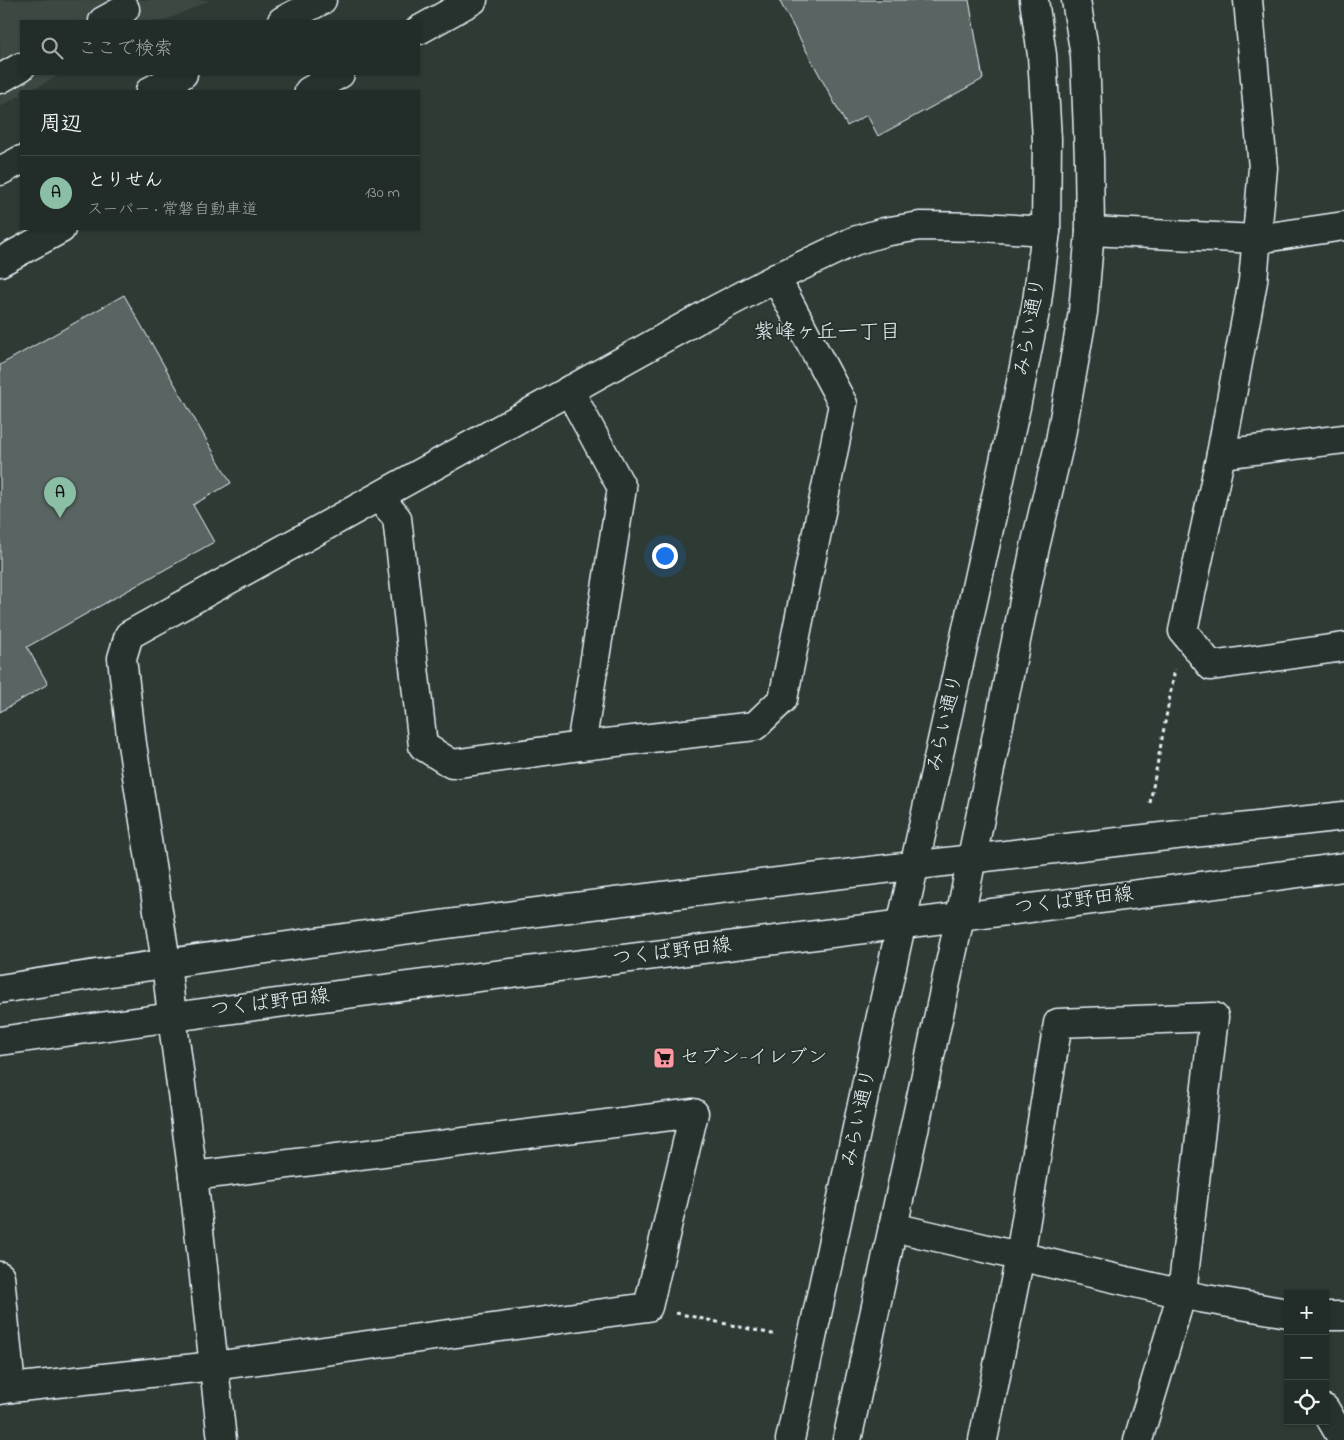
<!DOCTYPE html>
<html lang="ja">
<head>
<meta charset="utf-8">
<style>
	body { margin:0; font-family:"Indie Flower","Klee One",sans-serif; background:#2a3430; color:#f1f3f6 }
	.controls { position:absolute; right:15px; bottom:15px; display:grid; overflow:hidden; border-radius:0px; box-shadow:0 1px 4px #0004 }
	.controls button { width:45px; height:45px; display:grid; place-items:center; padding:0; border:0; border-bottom:1px solid #3f4845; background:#222c28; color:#f1f3f6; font:25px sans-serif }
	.you { position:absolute; left:664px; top:555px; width:18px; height:18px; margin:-12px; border:4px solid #fff; border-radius:50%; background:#1a73e8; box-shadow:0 0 0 8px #1a73e833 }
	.badge { display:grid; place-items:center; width:32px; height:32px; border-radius:50%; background:#8abfa5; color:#111; font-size:16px; font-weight:700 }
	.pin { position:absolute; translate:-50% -41px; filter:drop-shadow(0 1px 2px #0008) }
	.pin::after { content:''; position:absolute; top:26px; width:18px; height:15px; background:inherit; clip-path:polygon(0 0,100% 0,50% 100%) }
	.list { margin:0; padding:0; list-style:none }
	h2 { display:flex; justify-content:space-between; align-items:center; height:65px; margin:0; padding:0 20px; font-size:21px }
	h2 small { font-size:16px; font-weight:400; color:#a2a7a8 }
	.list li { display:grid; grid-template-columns:32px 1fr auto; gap:15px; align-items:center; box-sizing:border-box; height:75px; padding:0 20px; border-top:1px solid #3f4845 }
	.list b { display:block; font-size:19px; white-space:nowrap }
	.list p { margin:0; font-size:16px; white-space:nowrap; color:#a2a7a8 }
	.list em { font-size:16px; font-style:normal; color:#a2a7a8 }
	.icon { flex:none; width:28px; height:28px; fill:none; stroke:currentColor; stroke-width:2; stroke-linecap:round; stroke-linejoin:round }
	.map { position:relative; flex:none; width:1344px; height:1440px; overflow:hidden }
	.search { position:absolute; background:#222c28; box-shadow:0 1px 4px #0004; left:20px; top:20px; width:400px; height:55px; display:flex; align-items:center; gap:12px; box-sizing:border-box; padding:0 18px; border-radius:0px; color:#a2a7a8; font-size:19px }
	.panel { position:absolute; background:#222c28; box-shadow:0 1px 4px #0004; left:20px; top:90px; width:400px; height:140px; border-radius:0px }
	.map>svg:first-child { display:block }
</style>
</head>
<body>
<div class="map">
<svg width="1344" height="1440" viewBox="0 0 1344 1440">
	<rect width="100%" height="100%" fill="#2e3b35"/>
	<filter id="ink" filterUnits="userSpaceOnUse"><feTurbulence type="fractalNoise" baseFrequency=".02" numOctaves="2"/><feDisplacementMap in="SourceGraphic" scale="10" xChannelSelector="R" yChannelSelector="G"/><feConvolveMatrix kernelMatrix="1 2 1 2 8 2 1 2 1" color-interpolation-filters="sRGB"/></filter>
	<g filter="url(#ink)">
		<!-- built -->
		<path fill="#3b4843" d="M0,0H210L164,21H21V74H62L29,91H21V95L0,107Z"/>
		<!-- building -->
		<g fill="#596563" stroke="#e8f1f8">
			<path d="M779,0H969L983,79L878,136L867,115L847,126Z"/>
			<path d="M124,295L231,483L193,505L214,542L27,647L48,684L0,712V365Z"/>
		</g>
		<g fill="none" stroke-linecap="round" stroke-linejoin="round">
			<!-- minor casing -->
			<g stroke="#e8f1f8" stroke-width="31">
				<g id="minor">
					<path d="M1248,0L1263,168L1253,281L1221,454L1183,631L1211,666L1344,647"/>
					<path d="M103,21L125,9"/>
					<path d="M0,79L21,67"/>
					<path d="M1090,231L1257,239L1344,226"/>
					<path d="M569,390L622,488L581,746"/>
					<path d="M1221,454L1344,439"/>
					<path d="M379,497L397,518L423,746L452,764L581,746L755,726L783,699L843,404L776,278"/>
					<path d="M893,1227L1200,1298L1288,1313"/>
					<path d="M0,1276L11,1388L0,1390"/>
					<path d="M1325,1316H1344"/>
					<path d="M11,1388L214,1366L648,1307L694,1113L193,1176"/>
					<path d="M1325,1409L1343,1440"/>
					<path d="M222,1440L193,1176L172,1017L166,962L132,744L122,658L129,635L709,313L776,278L854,241L884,232L920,226L983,227L1046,231"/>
					<path d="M790,1440L881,1016L1016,407L1037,302L1046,231L1047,139L1042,55L1034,0"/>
					<path d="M847,1440L960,917L1035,547L1060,441L1083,312L1090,231L1089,159L1085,56L1076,0"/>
					<path d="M983,1440L1020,1256L1058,1023L1214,1017L1182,1293L1138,1440"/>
				</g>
			</g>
			<!-- major casing -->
			<g stroke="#e8f1f8" stroke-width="31">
				<g id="major">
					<path d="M0,989C446,918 895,867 1344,816"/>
					<path d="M0,1041C447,977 896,928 1344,867"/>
				</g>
			</g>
			<!-- highway casing -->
			<g stroke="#e8f1f8" stroke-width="31">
				<g id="highway">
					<path d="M282,21L322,0"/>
					<path d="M419,30L473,0"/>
					<path d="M150,91L183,74"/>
					<path d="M309,91L340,74"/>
					<path d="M0,171L21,160"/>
					<path d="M0,262L61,229"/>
				</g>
			</g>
			<!-- path -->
			<g stroke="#e8f1f8" stroke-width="3" stroke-dasharray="4 4" stroke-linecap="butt">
				<path d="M1150,803L1175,669"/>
				<path d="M676,1313L777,1335"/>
			</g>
			<!-- minor -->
			<use href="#minor" stroke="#26332d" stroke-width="28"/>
			<!-- major -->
			<use href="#major" stroke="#26332d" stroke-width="28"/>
			<!-- highway -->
			<use href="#highway" stroke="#26332d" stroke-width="28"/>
		</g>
	</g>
	<!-- icons -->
	<defs>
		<g id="supermarket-square" transform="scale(1.125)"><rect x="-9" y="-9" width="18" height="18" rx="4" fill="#ff9aa2" stroke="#26332d"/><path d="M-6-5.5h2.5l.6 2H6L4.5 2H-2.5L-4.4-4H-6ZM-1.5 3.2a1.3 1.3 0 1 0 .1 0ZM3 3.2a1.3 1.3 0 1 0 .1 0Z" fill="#111"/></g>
	</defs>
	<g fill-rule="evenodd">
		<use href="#supermarket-square" x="664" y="1058"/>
	</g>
	<g text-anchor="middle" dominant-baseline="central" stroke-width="4" stroke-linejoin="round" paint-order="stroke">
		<!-- street labels -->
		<g font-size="20" fill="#e8f1f8" stroke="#26332d">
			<text transform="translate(1031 327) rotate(-80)">みらい通り</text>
			<text transform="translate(946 723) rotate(-77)">みらい通り</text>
			<text transform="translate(1074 902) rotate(-7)">つくば野田線</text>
			<text transform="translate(672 953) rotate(-7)">つくば野田線</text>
			<text transform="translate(270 1004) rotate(-7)">つくば野田線</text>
			<text transform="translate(860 1118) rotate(-78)">みらい通り</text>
		</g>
		<!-- poi labels -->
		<g font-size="20" fill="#e8f1f8" stroke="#26332d" text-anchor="start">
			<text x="680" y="1058">セブン-イレブン</text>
		</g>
		<!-- neighbourhood labels -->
		<g font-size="21" fill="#e8f1f8" stroke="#26332d">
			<text x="827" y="333">紫峰ヶ丘一丁目</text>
		</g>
	</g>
</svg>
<div class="controls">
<button>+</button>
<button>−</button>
<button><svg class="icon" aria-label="locate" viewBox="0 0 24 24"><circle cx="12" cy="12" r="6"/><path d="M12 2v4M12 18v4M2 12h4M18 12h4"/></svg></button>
</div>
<div class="you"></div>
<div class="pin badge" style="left:60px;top:518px">A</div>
<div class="search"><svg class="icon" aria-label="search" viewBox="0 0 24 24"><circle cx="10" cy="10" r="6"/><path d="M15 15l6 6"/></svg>ここで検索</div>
<section class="panel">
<h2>周辺<small></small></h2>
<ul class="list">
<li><span class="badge">A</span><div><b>とりせん</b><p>スーパー · 常磐自動車道</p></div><em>130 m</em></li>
</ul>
</section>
</div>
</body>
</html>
